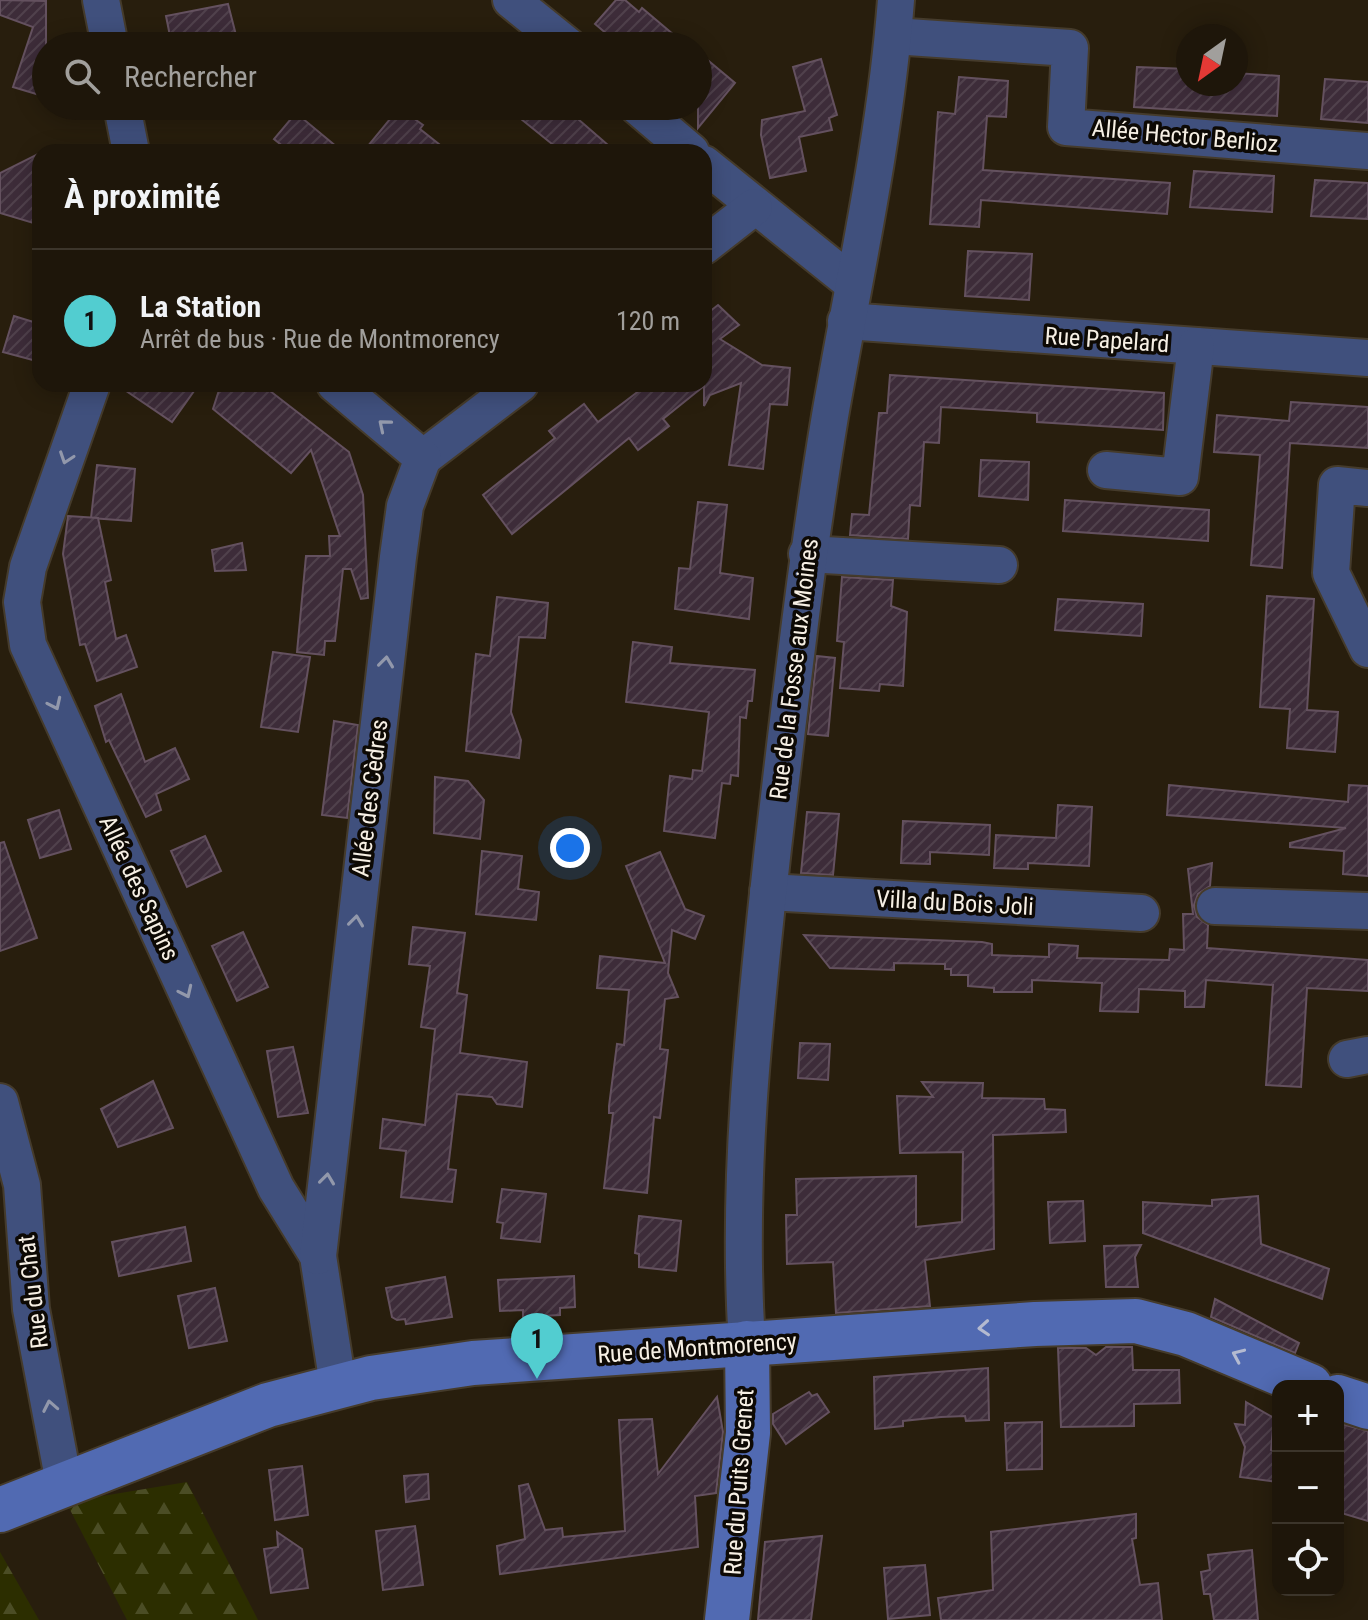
<!DOCTYPE html>
<html lang="fr">
<head>
<meta charset="utf-8">
<style>
	body { margin:0; font-family:"Roboto Condensed",sans-serif; background:#2b2318; color:#f1f3f6 }
	.controls { position:absolute; right:24px; bottom:24px; display:grid; overflow:hidden; border-radius:16px; box-shadow:0 4px 20px #0003 }
	.controls button { width:72px; height:72px; display:grid; place-items:center; padding:0; border:0; border-bottom:2px solid #3c352b; background:#1e160a; color:#f1f3f6; font:40px sans-serif }
	.compass { position:absolute; left:1176px; top:24px; width:72px; height:72px; border-radius:50%; background:#1e160a; box-shadow:0 4px 20px #0003; rotate:213deg }
	.you { position:absolute; left:570px; top:848px; width:28px; height:28px; margin:-20px; border:6px solid #fff; border-radius:50%; background:#1a73e8; box-shadow:0 0 0 12px #1a73e833 }
	.badge { display:grid; place-items:center; width:52px; height:52px; border-radius:50%; background:#52cdd0; color:#111; font-size:26px; font-weight:700 }
	.pin { position:absolute; translate:-50% -66px; filter:drop-shadow(0 2px 4px #0008) }
	.pin::after { content:''; position:absolute; top:42px; width:28px; height:24px; background:inherit; clip-path:polygon(0 0,100% 0,50% 100%) }
	.list { margin:0; padding:0; list-style:none }
	h2 { display:flex; justify-content:space-between; align-items:center; height:104px; margin:0; padding:0 32px; font-size:34px }
	h2 small { font-size:26px; font-weight:400; color:#a19f9c }
	.list li { display:grid; grid-template-columns:52px 1fr auto; gap:24px; align-items:center; box-sizing:border-box; height:144px; padding:0 32px; border-top:2px solid #3c352b }
	.list b { display:block; font-size:30px; white-space:nowrap }
	.list p { margin:0; font-size:26px; white-space:nowrap; color:#a19f9c }
	.list em { font-size:26px; font-style:normal; color:#a19f9c }
	.icon { flex:none; width:44px; height:44px; fill:none; stroke:currentColor; stroke-width:2; stroke-linecap:round; stroke-linejoin:round }
	.map { position:relative; flex:none; width:1368px; height:1620px; overflow:hidden }
	.search { position:absolute; background:#1e160a; box-shadow:0 4px 20px #0003; left:32px; top:32px; width:680px; height:88px; display:flex; align-items:center; gap:20px; box-sizing:border-box; padding:0 28px; border-radius:44px; color:#a19f9c; font-size:30px }
	.panel { position:absolute; background:#1e160a; box-shadow:0 4px 20px #0003; left:32px; top:144px; width:680px; height:248px; border-radius:24px }
	.map>svg:first-child { display:block }
</style>
</head>
<body>
<div class="map">
<svg width="1368" height="1620" viewBox="0 0 1368 1620">
	<defs>
		<pattern id="forest-firs" width="22" height="20" patternUnits="userSpaceOnUse" patternTransform="scale(2)"><rect width="22" height="20" fill="#2c2e00"/><path d="M5 1l3.5 6h-7zM16 11l3.5 6h-7z" fill="#4b4d25"/></pattern>
		<pattern id="building-hatch" width="6" height="6" patternUnits="userSpaceOnUse" patternTransform="scale(2)"><rect width="6" height="6" fill="#3d2c39"/><path d="M-1 1l2-2M0 6l6-6M5 7l2-2" fill="none" stroke="#50414c"/></pattern>
	</defs>
	<rect width="100%" height="100%" fill="#281e0d"/>
	<!-- forest -->
	<g fill="url(#forest-firs)">
		<path d="M187,1482L258,1620H127L66,1502Z"/>
		<path d="M0,1552L39,1620H0Z"/>
	</g>
	<!-- building -->
	<g fill="url(#building-hatch)" stroke="#64515f" stroke-width="2">
		<path d="M0,0L46,1V97L13,87L33,27L0,15Z"/>
		<path d="M616,0H625L639,12L642,8L687,46H599L608,35L595,24Z"/>
		<path d="M228,4L237,39L202,46H172L166,16Z"/>
		<path d="M698,52L735,83L698,128Z"/>
		<path d="M821,59L837,115L829,118L832,130L799,137L806,171L770,178L761,135L762,120L805,111L793,67Z"/>
		<path d="M1137,67L1188,69V84H1236V73L1279,76L1277,116L1134,107Z"/>
		<path d="M959,77L1008,81L1006,117L987,116L983,170L1170,183L1167,214L981,200L979,227L930,224L938,112L955,114Z"/>
		<path d="M1325,79L1368,82V123L1321,119Z"/>
		<path d="M505,106H563L616,152H562Z"/>
		<path d="M399,108L423,125L420,129L449,152H363Z"/>
		<path d="M296,113L343,152H290L274,139Z"/>
		<path d="M40,153V225L0,213V173Z"/>
		<path d="M1194,171L1274,176L1272,212L1190,207Z"/>
		<path d="M1315,180L1368,183V219L1311,216Z"/>
		<path d="M968,251L1032,254L1029,300L965,296Z"/>
		<path d="M718,305L739,325L720,339L762,365L790,368L787,405L770,404L763,469L729,465L741,383L710,395L704,406V386L663,419L669,426L638,450L629,438L512,534L483,495L555,438L549,431L584,404L598,422L648,384H704V316Z"/>
		<path d="M14,316L40,324V362L3,352Z"/>
		<path d="M890,375L1164,393L1163,430L1037,422V413L941,407L939,443L924,442L920,506L910,505L908,539L850,535L852,514L869,515L879,413H887Z"/>
		<path d="M116,384H199L172,422Z"/>
		<path d="M221,384H261L349,452L363,495L368,598L361,599L351,569H343L335,641H325L324,655L297,652L306,556H330L329,536H340L311,450L291,473L213,409Z"/>
		<path d="M1291,402L1368,407V448L1290,443L1282,568L1251,565L1260,455L1214,452L1217,415L1289,421Z"/>
		<path d="M981,460L1029,462L1028,500L979,496Z"/>
		<path d="M97,465L135,469L131,521L91,518Z"/>
		<path d="M1065,500L1209,510L1208,541L1063,531Z"/>
		<path d="M698,502L727,505L720,573L753,578L749,619L675,609L679,568L690,569Z"/>
		<path d="M68,516L98,518L111,580L105,582L116,639L126,635L137,667L97,681L85,644L80,645L63,554Z"/>
		<path d="M242,543L246,570L215,571L212,550Z"/>
		<path d="M842,577L893,580L891,606L907,612L903,686L880,684L879,691L840,688L844,642L837,641Z"/>
		<path d="M1267,596L1314,599L1307,710L1338,712L1335,752L1287,748L1290,709L1260,707Z"/>
		<path d="M497,597L548,603L545,638L519,637L511,712L521,740L519,758L466,751L476,654L490,656Z"/>
		<path d="M1058,599L1143,604L1141,636L1055,630Z"/>
		<path d="M633,642L672,647L670,663L755,670L752,701H748L746,718L740,717L738,776L731,775L730,784L722,783L715,838L664,831L670,776L692,779L693,770L702,771L709,712L626,702Z"/>
		<path d="M273,652L310,657L298,732L261,727Z"/>
		<path d="M817,656L835,658L828,736L808,734Z"/>
		<path d="M121,694L145,762L175,748L189,779L156,794L161,810L146,817L109,740L106,742L95,706Z"/>
		<path d="M334,721L358,725L347,818L322,815Z"/>
		<path d="M435,777L468,781L484,800L480,839L434,833Z"/>
		<path d="M1169,785L1348,802L1349,785L1368,786V876L1343,874L1344,851L1290,847V843L1346,828L1167,815Z"/>
		<path d="M1058,805L1092,807L1089,866L1028,863V869L994,868L996,835L1056,838Z"/>
		<path d="M59,810L71,849L40,858L28,820Z"/>
		<path d="M807,812L839,814L833,875L801,873Z"/>
		<path d="M903,821L990,825L989,855L930,852V864L901,863Z"/>
		<path d="M205,836L221,871L187,887L171,851Z"/>
		<path d="M4,842L37,938L0,951V843Z"/>
		<path d="M482,851L522,856L518,889L539,892L536,920L476,914Z"/>
		<path d="M660,852L685,909L704,916L695,939L672,930L668,973L678,997L665,999L660,1049L668,1050L660,1118L654,1117L647,1193L604,1188L613,1113H609V1106L617,1044L624,1045L629,990L597,988L600,956L665,963L626,866Z"/>
		<path d="M1212,863L1210,886L1198,894L1194,905L1197,917L1208,925L1207,948L1368,960V991L1307,988L1301,1087L1266,1085L1273,985L1206,980L1204,1007H1185V991L1139,989L1138,1012L1100,1011L1102,983L1032,980V992H994V988L968,986V975H951V969H945V964L894,963V970L830,968L804,935L982,942L992,944V955L1049,957V944L1078,946L1077,958L1169,960L1170,949L1184,950L1183,914H1193L1188,869Z"/>
		<path d="M413,927L465,933L457,993L467,995L460,1053L527,1062L522,1107L497,1104L492,1097L457,1094L448,1169L456,1170L452,1202L401,1197L406,1151L380,1148L383,1119L425,1125L435,1029L421,1027L430,966L409,964Z"/>
		<path d="M243,932L268,987L237,1001L212,946Z"/>
		<path d="M800,1043L830,1044L828,1080L798,1078Z"/>
		<path d="M293,1047L308,1113L278,1117L267,1051Z"/>
		<path d="M153,1081L173,1128L118,1147L101,1109Z"/>
		<path d="M922,1082L983,1083L982,1098L1044,1099L1045,1109L1065,1110L1066,1132L993,1135L994,1249L925,1260L930,1306L836,1313L833,1262L787,1264L786,1215H797L796,1179L916,1176V1227L962,1222L963,1152L900,1153L897,1096L933,1097Z"/>
		<path d="M502,1189L546,1194L540,1242L501,1238L503,1223L497,1222Z"/>
		<path d="M1258,1196L1261,1244L1329,1269L1322,1299L1143,1233V1202L1212,1206V1200Z"/>
		<path d="M1083,1201L1085,1241L1050,1243L1048,1202Z"/>
		<path d="M639,1216L681,1221L676,1271L639,1267V1254L635,1253Z"/>
		<path d="M185,1227L191,1261L119,1276L112,1242Z"/>
		<path d="M1141,1245L1135,1257L1138,1287H1106L1104,1246Z"/>
		<path d="M574,1276L575,1307L560,1308V1315L523,1317V1310L500,1311L498,1280Z"/>
		<path d="M445,1277L452,1317L406,1324L405,1319L397,1320L392,1317L386,1288Z"/>
		<path d="M215,1288L227,1341L189,1348L178,1296Z"/>
		<path d="M1215,1299L1299,1343L1295,1353L1211,1317Z"/>
		<path d="M1106,1347H1132L1133,1370H1179L1180,1403L1134,1404V1426L1061,1427L1058,1348H1086L1096,1355Z"/>
		<path d="M988,1368L989,1420L966,1421L965,1416L941,1417L903,1421V1426L875,1429L874,1377Z"/>
		<path d="M809,1392L812,1396L817,1394L829,1412L786,1444L773,1424V1414Z"/>
		<path d="M717,1397L723,1432L716,1493L695,1496L698,1547L500,1574L497,1546L525,1539L519,1486L528,1484L545,1530L562,1528L563,1537L625,1531L619,1420L652,1419L658,1474Z"/>
		<path d="M1246,1402L1274,1418L1271,1450L1278,1451V1482L1240,1477L1245,1447L1235,1424L1245,1425Z"/>
		<path d="M1042,1422V1469L1007,1470L1005,1423Z"/>
		<path d="M1338,1423L1368,1431V1521L1338,1512Z"/>
		<path d="M302,1466L308,1515L275,1520L269,1470Z"/>
		<path d="M428,1474L429,1499L406,1502L404,1476Z"/>
		<path d="M1136,1514V1538L1132,1539L1140,1585L1158,1583L1162,1620H941L938,1598L993,1590L991,1532Z"/>
		<path d="M415,1526L423,1585L383,1590L376,1531Z"/>
		<path d="M277,1532L302,1549L308,1588L271,1593L264,1549L278,1547Z"/>
		<path d="M822,1536L811,1620H758L765,1542Z"/>
		<path d="M1252,1550L1258,1620H1214L1210,1594H1204L1201,1572L1210,1570L1208,1555Z"/>
		<path d="M925,1565L930,1615L888,1619L884,1568Z"/>
	</g>
	<g fill="none" stroke-linecap="round" stroke-linejoin="round">
		<!-- street casing -->
		<g stroke="#453b2b" stroke-width="40">
			<g id="street">
				<path d="M101,0L110,46"/>
				<path d="M511,0L568,46"/>
				<path d="M893,36L1070,48L1066,127L1368,151"/>
				<path d="M122,106L131,152"/>
				<path d="M637,106L691,152"/>
				<path d="M704,164L852,283"/>
				<path d="M704,246L754,207"/>
				<path d="M846,321L1368,358"/>
				<path d="M92,384L28,567L22,602L28,645L276,1188L318,1256L338,1385"/>
				<path d="M423,458L520,384"/>
				<path d="M1106,470L1180,477L1196,346"/>
				<path d="M1368,488L1337,485L1331,573L1368,649"/>
				<path d="M807,554L999,565"/>
				<path d="M768,892L1141,913"/>
				<path d="M1215,906L1368,911"/>
				<path d="M1347,1059L1368,1055"/>
				<path d="M0,1102L22,1185L31,1309L64,1483"/>
				<path d="M318,1256L398,557L405,506L423,458L335,384"/>
				<path d="M747,1343C736,1178 755,1013 773,848C790,704 806,560 830,416C854,278 885,140 896,0"/>
			</g>
		</g>
		<!-- secondary casing -->
		<g stroke="#453b2b" stroke-width="48">
			<g id="secondary">
				<path d="M1338,1397L1368,1407"/>
				<path d="M0,1510L268,1405L371,1378L473,1363L1035,1324L1136,1321L1186,1334L1310,1386"/>
				<path d="M727,1620L748,1433L747,1343"/>
			</g>
		</g>
		<!-- street -->
		<use href="#street" stroke="#40507d" stroke-width="36"/>
		<!-- secondary -->
		<use href="#secondary" stroke="#516ab2" stroke-width="44"/>
	</g>
	<!-- one-way arrows -->
	<defs><path id="oneway-chevron" d="M-2-3.5L2.5 0L-2 3.5" fill="none" stroke-width="1.6" stroke-linecap="round" stroke-linejoin="round" transform="scale(2)"/></defs>
	<g stroke="#9298ab">
		<use href="#oneway-chevron" transform="translate(384 425) rotate(-140)"/>
		<use href="#oneway-chevron" transform="translate(66 458) rotate(109)"/>
		<use href="#oneway-chevron" transform="translate(386 662) rotate(-83)"/>
		<use href="#oneway-chevron" transform="translate(55 704) rotate(65)"/>
		<use href="#oneway-chevron" transform="translate(356 921) rotate(-83)"/>
		<use href="#oneway-chevron" transform="translate(186 992) rotate(65)"/>
		<use href="#oneway-chevron" transform="translate(327 1179) rotate(-83)"/>
		<use href="#oneway-chevron" transform="translate(50 1406) rotate(-101)"/>
	</g>
	<g stroke="#b4bad0">
		<use href="#oneway-chevron" transform="translate(984 1328) rotate(176)"/>
		<use href="#oneway-chevron" transform="translate(1238 1355) rotate(-156)"/>
	</g>
	<g text-anchor="middle" dominant-baseline="central" stroke-width="7" stroke-linejoin="round" paint-order="stroke">
		<!-- street labels -->
		<g font-size="24" fill="#f6efe4" stroke="#0d0904">
			<text transform="translate(1185 136) rotate(5)">Allée Hector Berlioz</text>
			<text transform="translate(1107 340) rotate(4)">Rue Papelard</text>
			<text transform="translate(794 669) rotate(-83)">Rue de la Fosse aux Moines</text>
			<text transform="translate(370 798) rotate(-83)">Allée des Cèdres</text>
			<text transform="translate(139 888) rotate(65)">Allée des Sapins</text>
			<text transform="translate(955 903) rotate(3)">Villa du Bois Joli</text>
			<text transform="translate(33 1292) rotate(-97)">Rue du Chat</text>
			<text transform="translate(697 1348) rotate(-4)">Rue de Montmorency</text>
			<text transform="translate(739 1482) rotate(-86)">Rue du Puits Grenet</text>
		</g>
	</g>
</svg>
<div class="controls">
<button>+</button>
<button>−</button>
<button><svg class="icon" aria-label="locate" viewBox="0 0 24 24"><circle cx="12" cy="12" r="6"/><path d="M12 2v4M12 18v4M2 12h4M18 12h4"/></svg></button>
</div>
<svg class="compass" viewBox="-18 -18 36 36"><path d="M0-13l5 13h-10z" fill="#e53935"/><path d="M0 13l5-13h-10z" fill="#a19f9c"/></svg>
<div class="you"></div>
<div class="pin badge" style="left:537px;top:1379px">1</div>
<div class="search"><svg class="icon" aria-label="search" viewBox="0 0 24 24"><circle cx="10" cy="10" r="6"/><path d="M15 15l6 6"/></svg>Rechercher</div>
<section class="panel">
<h2>À proximité<small></small></h2>
<ul class="list">
<li><span class="badge">1</span><div><b>La Station</b><p>Arrêt de bus · Rue de Montmorency</p></div><em>120 m</em></li>
</ul>
</section>
</div>
</body>
</html>
